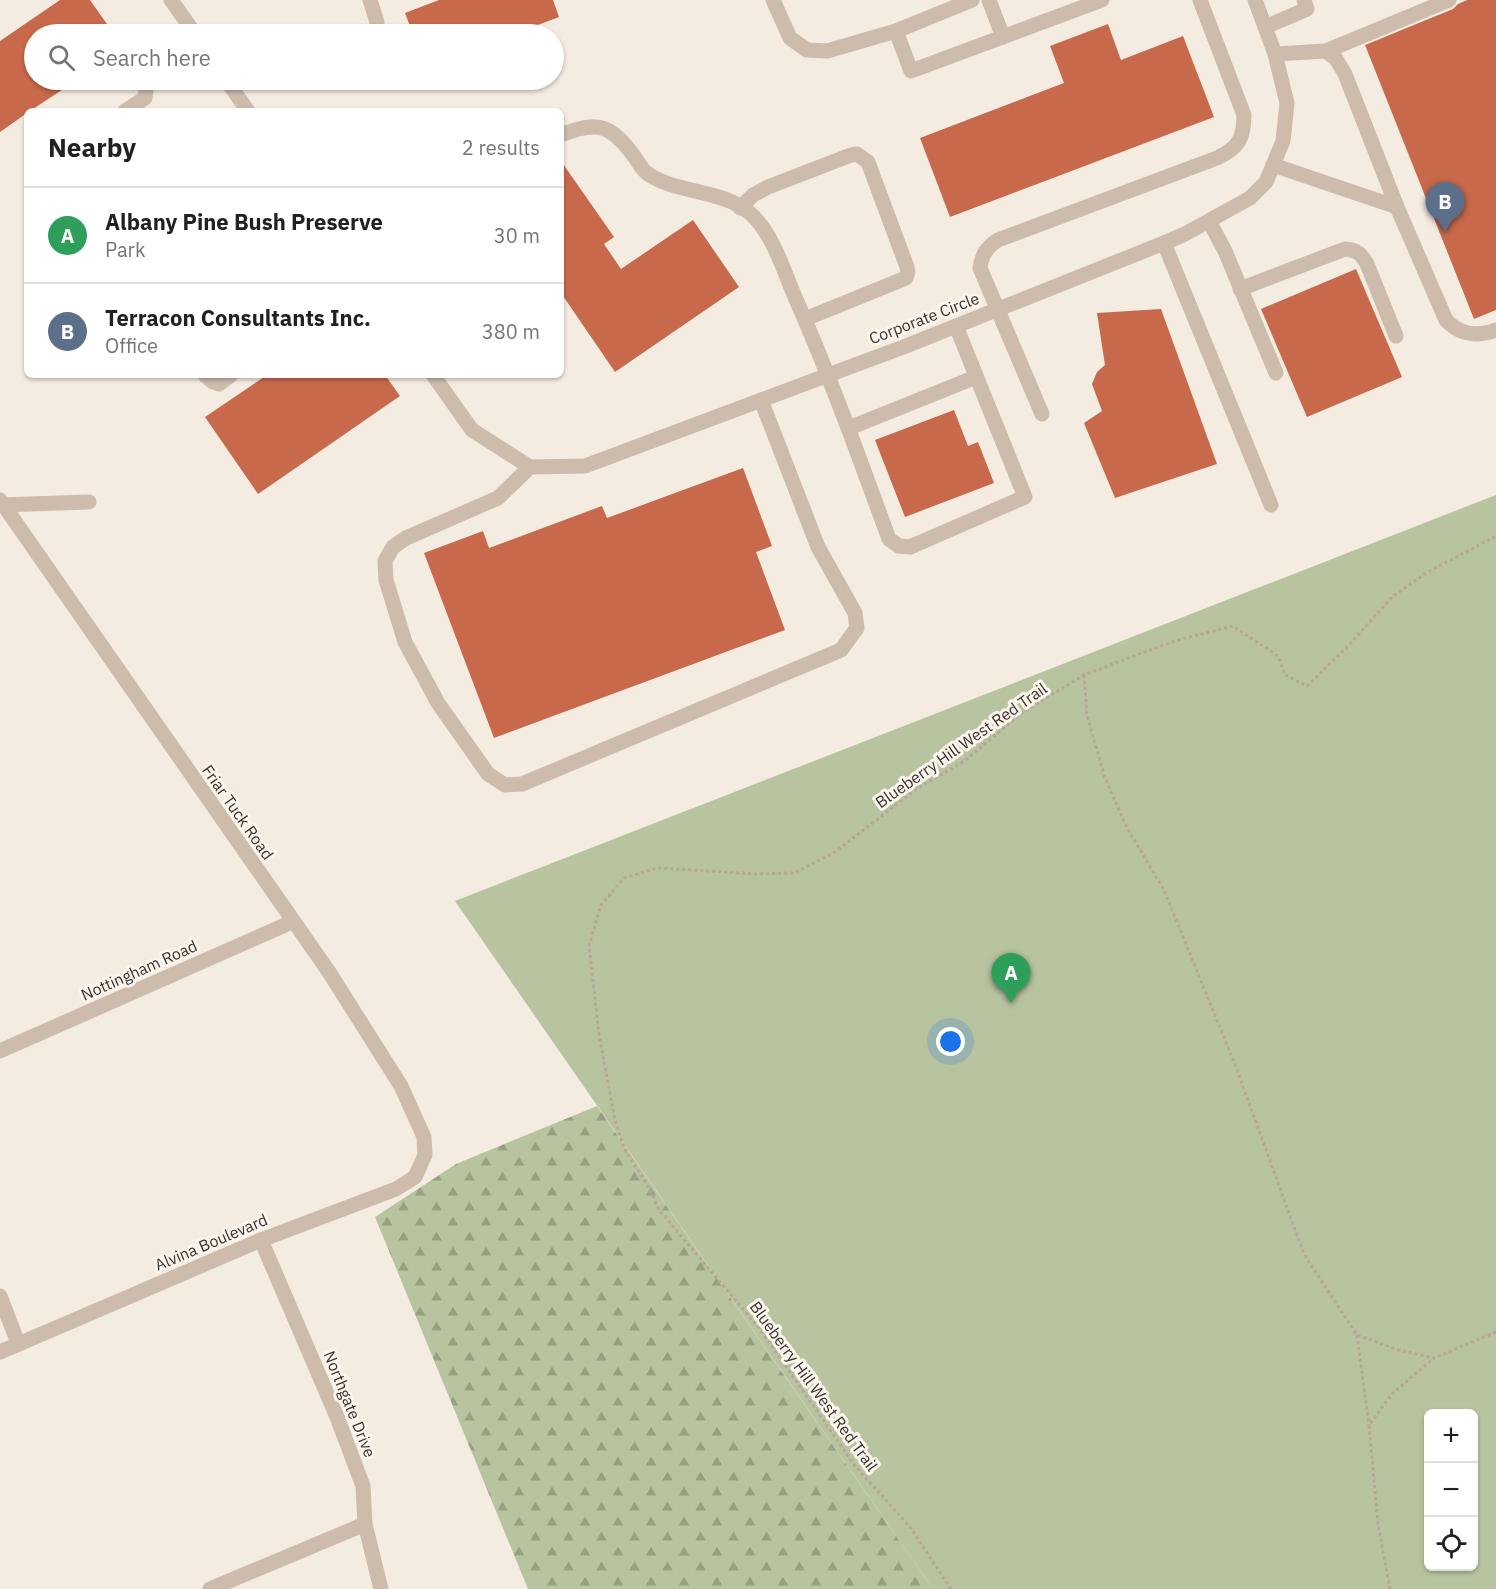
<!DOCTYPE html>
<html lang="en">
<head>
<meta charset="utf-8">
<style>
	body { margin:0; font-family:"IBM Plex Sans",sans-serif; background:#f6f6f6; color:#202124 }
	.controls { position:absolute; right:18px; bottom:18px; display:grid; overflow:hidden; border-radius:9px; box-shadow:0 2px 4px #0004 }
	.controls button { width:54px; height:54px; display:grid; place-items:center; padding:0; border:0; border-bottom:2px solid #e0e0e0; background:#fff; color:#202124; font:30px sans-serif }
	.you { position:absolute; left:951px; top:1042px; width:21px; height:21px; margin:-15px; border:4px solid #fff; border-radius:50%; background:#1a73e8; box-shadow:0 0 0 9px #1a73e833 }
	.badge { display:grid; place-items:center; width:39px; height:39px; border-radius:50%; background:#1f5a5e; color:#fff; font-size:20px; font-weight:700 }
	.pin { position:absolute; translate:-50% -50px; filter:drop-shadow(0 2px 3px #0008) }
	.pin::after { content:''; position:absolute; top:32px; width:21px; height:18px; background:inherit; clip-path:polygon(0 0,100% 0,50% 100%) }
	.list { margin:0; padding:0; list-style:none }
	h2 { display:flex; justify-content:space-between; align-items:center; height:78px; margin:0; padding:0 24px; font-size:26px }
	h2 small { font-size:20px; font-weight:400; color:#757577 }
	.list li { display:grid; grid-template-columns:39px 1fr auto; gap:18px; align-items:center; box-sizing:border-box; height:96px; padding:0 24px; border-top:2px solid #e0e0e0 }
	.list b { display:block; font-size:22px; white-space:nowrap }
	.list p { margin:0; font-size:20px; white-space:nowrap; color:#757577 }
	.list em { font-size:20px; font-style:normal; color:#757577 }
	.icon { flex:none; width:33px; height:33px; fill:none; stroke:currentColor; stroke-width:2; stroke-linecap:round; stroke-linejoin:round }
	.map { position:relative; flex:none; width:1496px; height:1589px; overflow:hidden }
	.search { position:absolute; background:#fff; box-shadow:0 2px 4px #0004; left:24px; top:24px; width:540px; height:66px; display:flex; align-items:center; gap:15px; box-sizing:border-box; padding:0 21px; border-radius:33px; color:#757577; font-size:22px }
	.panel { position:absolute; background:#fff; box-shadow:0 2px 4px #0004; left:24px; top:108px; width:540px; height:270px; border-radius:9px }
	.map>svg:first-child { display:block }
</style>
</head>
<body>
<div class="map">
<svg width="1496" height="1589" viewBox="0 0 1496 1589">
	<defs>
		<pattern id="forest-firs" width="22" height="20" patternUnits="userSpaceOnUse" patternTransform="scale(1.5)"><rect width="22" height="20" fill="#b8c4a0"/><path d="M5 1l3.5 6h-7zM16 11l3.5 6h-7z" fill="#97a083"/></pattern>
	</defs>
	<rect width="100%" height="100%" fill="#f4ebe1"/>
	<!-- green -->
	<path fill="#b8c4a0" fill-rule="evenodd" d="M1496,495V1589H933L455,901ZM1428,1414H1474V1566H1428Z"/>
	<!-- forest -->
	<path fill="url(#forest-firs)" d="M597,1106L933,1589H528L375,1217L456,1164Z"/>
	<!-- building -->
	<g fill="#c8694b">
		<path d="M60,0H90L114,34H34V80H77L30,111H27V113L0,132V41Z"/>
		<path d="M439,0H553L559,17L514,34H413L405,13Z"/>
		<path d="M1467,0H1496V310L1474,319L1365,45L1453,9L1458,4Z"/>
		<path d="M1108,24L1121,60L1183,36L1214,117L950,217L920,138L1064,83L1050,46Z"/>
		<path d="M561,161L614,237L604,244L621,269L693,220L739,287L615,372L561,293Z"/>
		<path d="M1356,269L1402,377L1307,417L1261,309Z"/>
		<path d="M1161,309L1217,464L1115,498L1084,423L1102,411L1092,384L1097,372L1105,365L1097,313Z"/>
		<path d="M267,375H385L400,396L258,494L205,417Z"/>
		<path d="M954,410L968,446L978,442L994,483L905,517L875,440Z"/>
		<path d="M743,468L772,546L756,552L785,630L494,738L424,553L483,531L489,548L602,506L607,518Z"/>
	</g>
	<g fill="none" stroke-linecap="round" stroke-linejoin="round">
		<!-- path -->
		<g stroke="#b9a596" stroke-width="3" stroke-dasharray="3 3" stroke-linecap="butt">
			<path d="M1084,675L1087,715L1105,778L1127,828L1164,890L1234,1062L1304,1254L1357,1335L1399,1350L1434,1358L1496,1332"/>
			<path d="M1357,1335L1369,1425"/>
			<path d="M951,1589L910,1527L855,1466L760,1329L659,1210L648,1186L624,1148L615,1121L599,1034L589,946L601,905L624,878L658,868L757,874L794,873L835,852L918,788L963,762L1022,713L1084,675L1171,642L1233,626L1278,656L1285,675L1307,686L1351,643L1392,597L1426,573L1496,536"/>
			<path d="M1390,1589L1378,1524L1369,1425L1392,1394L1434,1358"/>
		</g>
		<!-- minor -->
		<g stroke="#cdbbac" stroke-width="15">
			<path d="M171,0L195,34"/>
			<path d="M370,0L377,22"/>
			<path d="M773,0L790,38L807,50L827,51L896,31L972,0"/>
			<path d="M989,0L1003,37"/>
			<path d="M1265,27L1307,9L1304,0"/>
			<path d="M896,31L911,71L1102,0"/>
			<path d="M1326,51L1449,0"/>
			<path d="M1275,54L1326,51L1336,59L1345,74L1397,207L1446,320C1460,335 1477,337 1496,330"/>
			<path d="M226,80L248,111"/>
			<path d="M125,111L145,98L147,83L152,80"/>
			<path d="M561,135C598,120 611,125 634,156C638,162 642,170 648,174C678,194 721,189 750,213C773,234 783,269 795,297C830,376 859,457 889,539L899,546L910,547L1025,497L956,326"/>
			<path d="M1273,165L1397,207"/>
			<path d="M740,208L753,195L768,187L851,155L857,154L868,162L907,267L908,272L906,278L805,319"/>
			<path d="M1209,221L1225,251L1276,373"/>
			<path d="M1164,243L1271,505"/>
			<path d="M1240,289L1345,249C1358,250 1361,254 1367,264L1396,336"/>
			<path d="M205,375L213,382L219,384L231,375"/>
			<path d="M433,375L472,430L530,467L585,466L906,346L1164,243L1185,234L1250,198L1266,182L1283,141L1287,103L1275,54L1255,0"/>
			<path d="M1042,414L980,268C982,254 987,247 998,240L1217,158C1238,148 1244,139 1244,115L1200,0"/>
			<path d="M849,428L976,377"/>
			<path d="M530,467L498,498L406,538L393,547L385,561L386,580L405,642L438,703L488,774L505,785L522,784L841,650L857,628L855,613L818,547L761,400"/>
			<path d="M0,500L329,972L401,1086L424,1137L425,1155L415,1177L396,1189L261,1240L0,1352"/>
			<path d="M0,505L89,502"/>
			<path d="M0,1051L292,922"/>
			<path d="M261,1240L337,1417L363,1486L365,1524L381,1589"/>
			<path d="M0,1296L18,1343"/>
			<path d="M210,1589L365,1524"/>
		</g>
	</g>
	<g text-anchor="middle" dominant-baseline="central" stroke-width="6" stroke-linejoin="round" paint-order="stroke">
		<!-- street labels -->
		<g font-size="16" fill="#3b302b" stroke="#fbf5ee">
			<text transform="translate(924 318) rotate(-21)">Corporate Circle</text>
			<text transform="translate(961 745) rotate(-35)">Blueberry Hill West Red Trail</text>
			<text transform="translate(238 812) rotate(55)">Friar Tuck Road</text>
			<text transform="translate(139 970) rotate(-24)">Nottingham Road</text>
			<text transform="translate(211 1242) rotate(-23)">Alvina Boulevard</text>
			<text transform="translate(814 1386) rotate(54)">Blueberry Hill West Red Trail</text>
			<text transform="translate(350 1404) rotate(68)">Northgate Drive</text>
		</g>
	</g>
</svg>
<div class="controls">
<button>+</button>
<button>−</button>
<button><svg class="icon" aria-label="locate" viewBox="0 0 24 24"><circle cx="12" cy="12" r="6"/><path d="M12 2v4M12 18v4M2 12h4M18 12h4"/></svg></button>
</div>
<div class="you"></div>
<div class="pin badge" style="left:1011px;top:1003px;background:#2e9e5b">A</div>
<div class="pin badge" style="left:1445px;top:232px;background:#5c6f8a">B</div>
<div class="search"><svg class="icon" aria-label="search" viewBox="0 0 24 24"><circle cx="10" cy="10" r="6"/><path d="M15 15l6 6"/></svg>Search here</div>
<section class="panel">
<h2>Nearby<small>2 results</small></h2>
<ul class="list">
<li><span class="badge" style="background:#2e9e5b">A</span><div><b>Albany Pine Bush Preserve</b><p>Park</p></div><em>30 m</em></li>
<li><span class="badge" style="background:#5c6f8a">B</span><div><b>Terracon Consultants Inc.</b><p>Office</p></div><em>380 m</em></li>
</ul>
</section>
</div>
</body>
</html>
